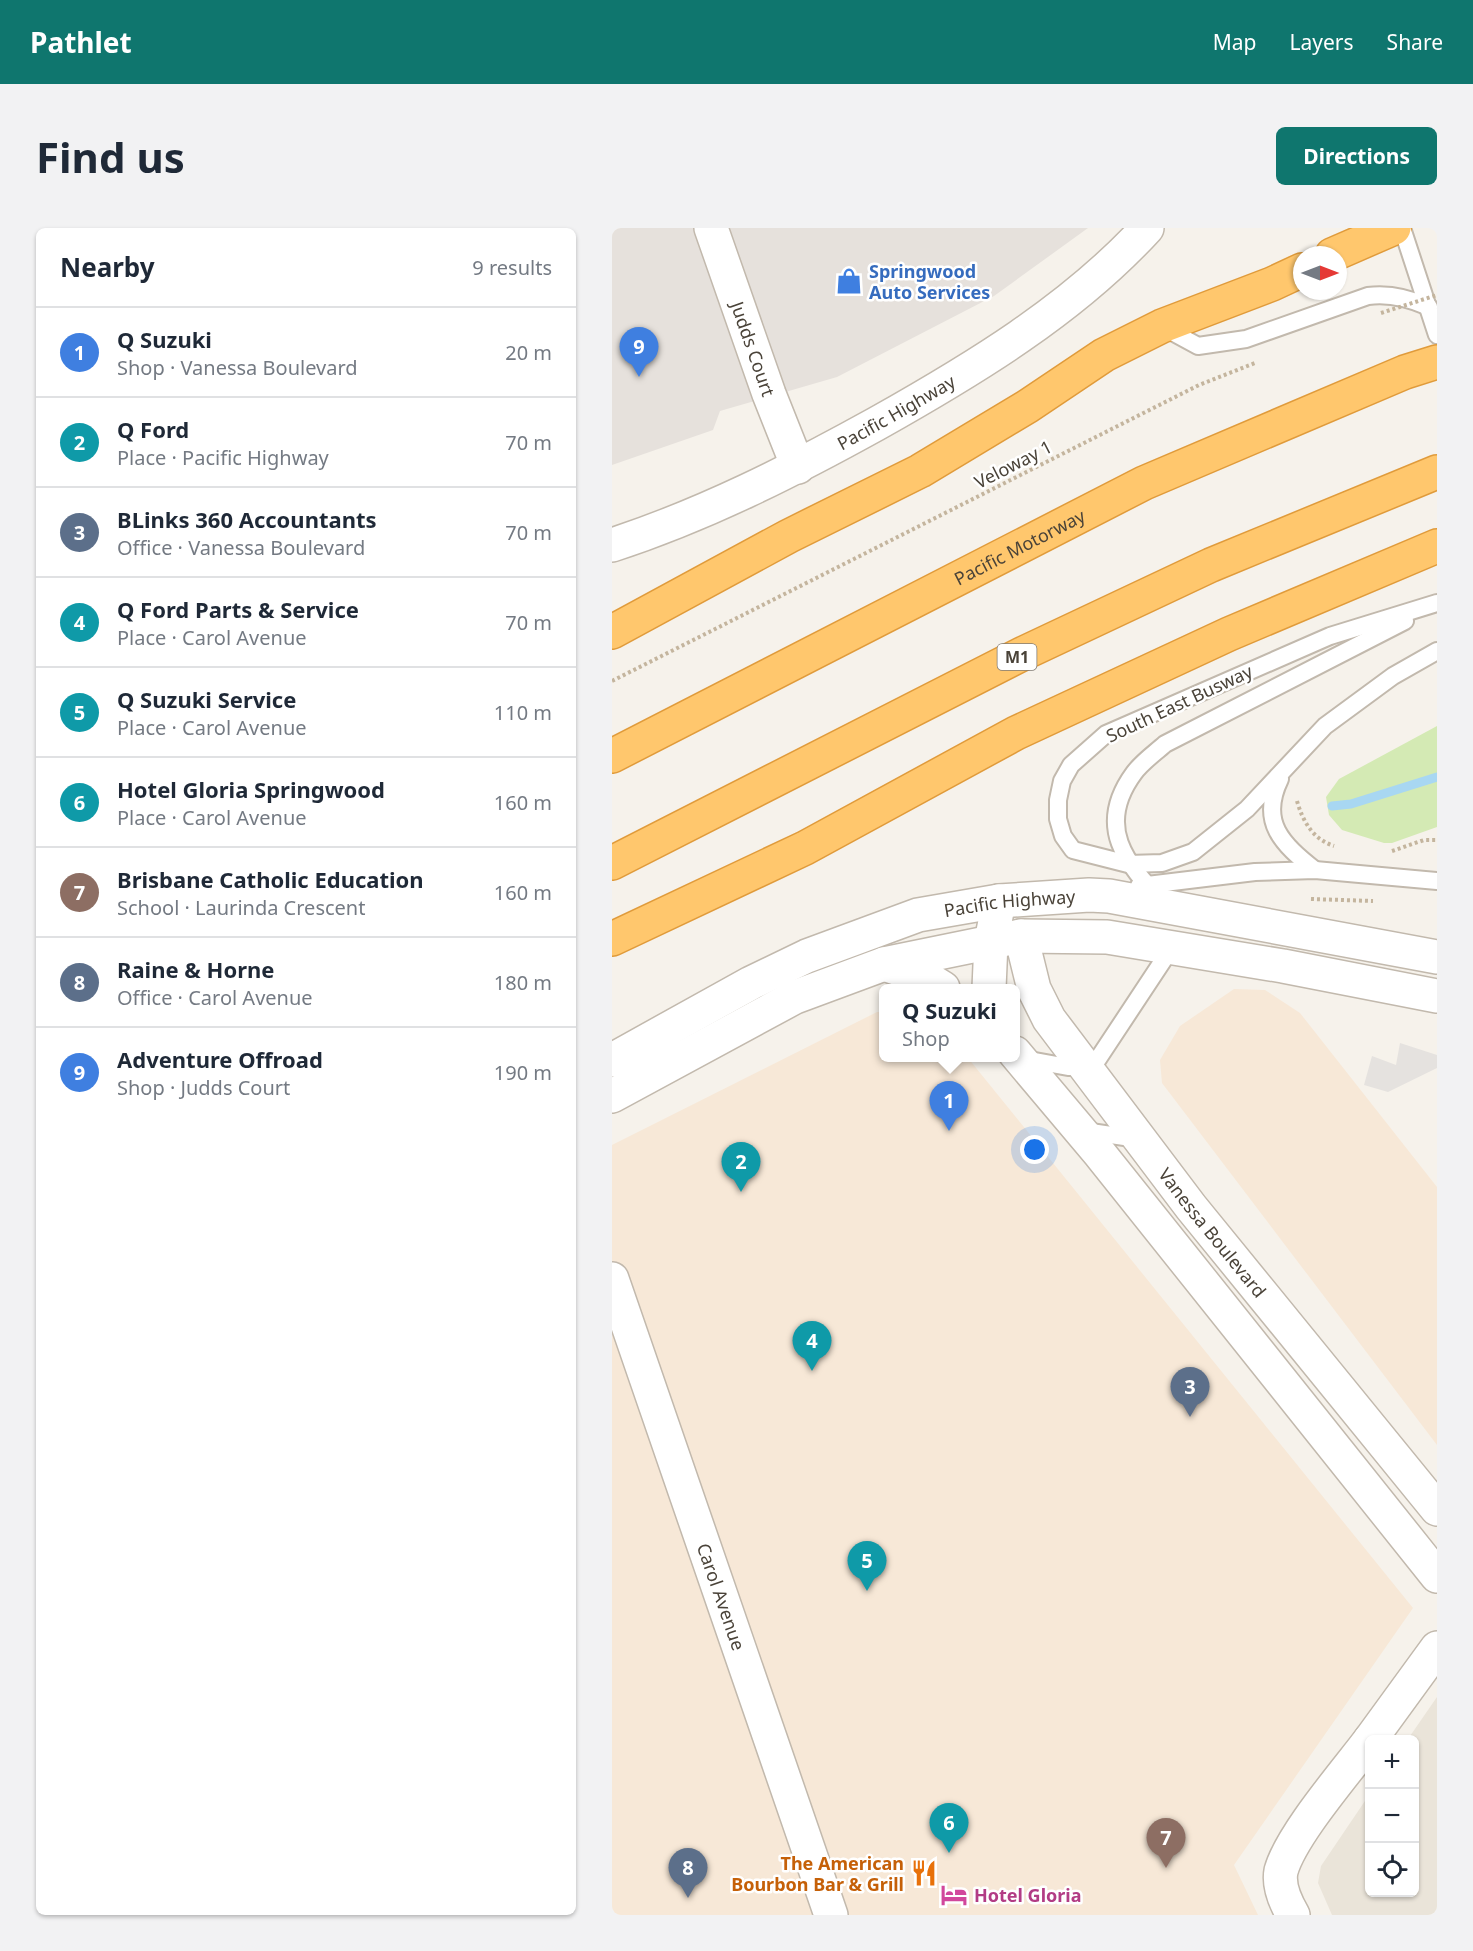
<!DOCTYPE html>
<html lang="en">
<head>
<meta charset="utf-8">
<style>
	body { margin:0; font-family:"Noto Sans",sans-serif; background:#f2f2f3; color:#1f2937 }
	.controls { position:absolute; right:18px; bottom:18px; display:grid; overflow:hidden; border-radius:9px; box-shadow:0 2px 4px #0004 }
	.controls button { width:54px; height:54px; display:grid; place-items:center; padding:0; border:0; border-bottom:2px solid #e0e1e3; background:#fff; color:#1f2937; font:30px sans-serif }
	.compass { position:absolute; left:681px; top:18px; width:54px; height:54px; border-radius:50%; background:#fff; box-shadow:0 2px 4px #0004; rotate:90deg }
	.you { position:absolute; left:423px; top:922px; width:21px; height:21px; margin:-15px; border:4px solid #fff; border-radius:50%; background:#1a73e8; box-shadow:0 0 0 9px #1a73e833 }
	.badge { display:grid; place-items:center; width:39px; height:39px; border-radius:50%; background:#0f766e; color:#fff; font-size:20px; font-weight:700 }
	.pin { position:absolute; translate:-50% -50px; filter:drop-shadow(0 2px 3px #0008) }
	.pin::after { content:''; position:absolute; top:32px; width:21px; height:18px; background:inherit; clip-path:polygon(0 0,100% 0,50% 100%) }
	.popup { position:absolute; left:267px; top:756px; width:141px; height:78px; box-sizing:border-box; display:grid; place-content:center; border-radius:9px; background:#fff; filter:drop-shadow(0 2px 4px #0005); font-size:20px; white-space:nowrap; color:#747a83 }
	.popup b { font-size:22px; color:#1f2937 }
	.popup::after { content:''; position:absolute; left:50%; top:100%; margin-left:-12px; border:12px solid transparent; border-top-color:#fff }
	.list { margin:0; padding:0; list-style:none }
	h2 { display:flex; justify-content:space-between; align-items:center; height:78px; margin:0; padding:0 24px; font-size:26px }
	h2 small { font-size:20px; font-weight:400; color:#747a83 }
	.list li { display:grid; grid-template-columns:39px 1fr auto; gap:18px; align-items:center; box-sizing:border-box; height:90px; padding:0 24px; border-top:2px solid #e0e1e3 }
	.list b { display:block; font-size:22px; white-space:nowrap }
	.list p { margin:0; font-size:20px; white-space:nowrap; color:#747a83 }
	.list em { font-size:20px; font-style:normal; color:#747a83 }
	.icon { flex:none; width:33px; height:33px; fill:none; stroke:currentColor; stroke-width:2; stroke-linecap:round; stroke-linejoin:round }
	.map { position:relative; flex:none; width:825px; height:1687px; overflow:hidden; border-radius:9px }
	header { display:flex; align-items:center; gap:36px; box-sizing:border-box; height:84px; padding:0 30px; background:#0f766e; color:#fff }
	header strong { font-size:28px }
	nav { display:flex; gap:33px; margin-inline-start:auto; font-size:21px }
	.intro { display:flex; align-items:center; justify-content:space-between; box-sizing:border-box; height:144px; padding:0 36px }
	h1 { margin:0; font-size:42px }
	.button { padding:15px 27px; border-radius:9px; background:#0f766e; color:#fff; font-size:21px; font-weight:700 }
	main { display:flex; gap:36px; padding:0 36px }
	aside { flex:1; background:#fff; border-radius:9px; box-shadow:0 2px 4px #0004 }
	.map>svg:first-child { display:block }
</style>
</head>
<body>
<header>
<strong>Pathlet</strong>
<nav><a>Map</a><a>Layers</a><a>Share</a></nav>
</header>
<div class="intro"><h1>Find us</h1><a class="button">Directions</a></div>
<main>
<aside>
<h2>Nearby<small>9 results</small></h2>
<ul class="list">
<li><span class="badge" style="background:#3f7fe0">1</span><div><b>Q Suzuki</b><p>Shop · Vanessa Boulevard</p></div><em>20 m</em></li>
<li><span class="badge" style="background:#0f9aa8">2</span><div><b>Q Ford</b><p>Place · Pacific Highway</p></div><em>70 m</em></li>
<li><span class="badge" style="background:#5c6f8a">3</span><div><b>BLinks 360 Accountants</b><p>Office · Vanessa Boulevard</p></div><em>70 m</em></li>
<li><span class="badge" style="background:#0f9aa8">4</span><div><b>Q Ford Parts &amp; Service</b><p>Place · Carol Avenue</p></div><em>70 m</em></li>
<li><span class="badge" style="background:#0f9aa8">5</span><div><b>Q Suzuki Service</b><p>Place · Carol Avenue</p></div><em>110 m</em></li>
<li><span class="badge" style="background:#0f9aa8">6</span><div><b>Hotel Gloria Springwood</b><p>Place · Carol Avenue</p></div><em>160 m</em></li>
<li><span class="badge" style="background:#8d6e63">7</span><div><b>Brisbane Catholic Education</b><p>School · Laurinda Crescent</p></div><em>160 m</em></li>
<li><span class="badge" style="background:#5c6f8a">8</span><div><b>Raine &amp; Horne</b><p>Office · Carol Avenue</p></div><em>180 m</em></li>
<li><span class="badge" style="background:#3f7fe0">9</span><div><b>Adventure Offroad</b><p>Shop · Judds Court</p></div><em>190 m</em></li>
</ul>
</aside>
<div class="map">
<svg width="825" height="1687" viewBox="0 0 825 1687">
	<rect width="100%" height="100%" fill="#f6f2eb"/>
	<!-- residential -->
	<path fill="#eae4d9" d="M825,1469V1687H720L706,1655L709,1638L757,1567L758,1664H802V1512L796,1511Z"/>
	<!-- commercial -->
	<g fill="#f7e8d7">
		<path d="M622,761L653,762L688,785L825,959V1217L550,855L548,832L568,798Z"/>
		<path d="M265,784H271V830H356L801,1380L622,1637L646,1687H0V917Z"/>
	</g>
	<!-- industrial -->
	<path fill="#e6e1dc" d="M0,0H476L382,68L225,149L108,183L101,202L0,237Z"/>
	<!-- green -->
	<path fill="#d4eab4" d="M825,498V599L780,615H772L730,602L717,587L714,569L727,551Z"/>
	<!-- parking -->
	<path fill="#e5e2df" d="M788,815L825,827V840L776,864L752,857L760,828L784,837Z"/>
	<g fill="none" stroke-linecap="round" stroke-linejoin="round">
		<!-- stream -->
		<path stroke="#a8d7f2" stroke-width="9" d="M720,578L739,576L825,549"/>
		<!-- service casing -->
		<g stroke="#c2b9ad" stroke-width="20">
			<g id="service">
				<path d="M790,0L825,107"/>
				<path d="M551,99L586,118L634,111L756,68C778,65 797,70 817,79"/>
				<path d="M825,375L718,408L494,506L459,537L450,553L446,572V591L451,608L461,622L516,636L550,635L581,624L635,581L713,498L781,448L825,423"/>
				<path d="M668,551C647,594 670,616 703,642"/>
				<path d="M527,658L643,644L703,642L825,653"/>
				<path d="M552,675C513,635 483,598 522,545C530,534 543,525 553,516L793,393"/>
				<path d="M412,831L456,839H474L486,831L560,719"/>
				<path d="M472,903L526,911"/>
			</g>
		</g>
		<!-- minor casing -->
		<g stroke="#c2b9ad" stroke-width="36">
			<g id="minor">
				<path id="s1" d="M99,0L157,166L186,239"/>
				<path id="s2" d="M409,708L422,761L437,791L579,979L825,1281"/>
				<path d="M272,736L318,752L331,760"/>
				<path d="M377,760L379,714L387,673"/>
				<path d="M403,825L488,926L825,1348"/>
				<path id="s3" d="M0,1051L219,1687"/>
				<path d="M758,1512L825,1420"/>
				<path d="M681,1687C674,1675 666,1658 669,1643C679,1607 734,1544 758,1512"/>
			</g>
		</g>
		<!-- tertiary casing -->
		<g stroke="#c2b9ad" stroke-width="36">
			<g id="tertiary">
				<path id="s4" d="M0,317C92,287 179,243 264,196C360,142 460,82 535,0"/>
				<path id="s5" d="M0,832L139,755L195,728L306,687L387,673L477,667L497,668L825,729"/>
				<path d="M0,868L183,769L272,736L409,708L495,709L671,738L825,768"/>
			</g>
		</g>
		<!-- motorway casing -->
		<g stroke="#e09b3b" stroke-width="36">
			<g id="motorway">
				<path d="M720,27L782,0"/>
				<path d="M0,404L177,308L308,243L416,178L492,127L550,98L660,56L690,42"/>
				<path id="s6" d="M0,528L532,255L793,144L825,134"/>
				<path d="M0,635L410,426L599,337L825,244"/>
				<path d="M0,711L193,620L404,505L617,406L825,318"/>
			</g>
		</g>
		<!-- path -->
		<g stroke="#c4b59e" stroke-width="4" stroke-dasharray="3 3" stroke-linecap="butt">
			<path d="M0,453L587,157L643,135"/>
			<path d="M685,573C691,594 701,611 722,618"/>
			<path d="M780,623L812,612H825"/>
			<path d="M699,671L761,673"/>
		</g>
		<!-- service -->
		<use href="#service" stroke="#fff" stroke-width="16"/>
		<!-- minor -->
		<use href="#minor" stroke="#fff" stroke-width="33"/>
		<!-- tertiary -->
		<use href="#tertiary" stroke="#fff" stroke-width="33"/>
		<!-- motorway -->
		<use href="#motorway" stroke="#ffc76d" stroke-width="33"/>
		<!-- path-bridge -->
		<path stroke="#c4b59e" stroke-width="4" stroke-dasharray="3 3" stroke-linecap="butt" d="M769,85L825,67"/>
	</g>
	<!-- icons -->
	<defs>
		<g id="shop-bare" transform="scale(2.07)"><path d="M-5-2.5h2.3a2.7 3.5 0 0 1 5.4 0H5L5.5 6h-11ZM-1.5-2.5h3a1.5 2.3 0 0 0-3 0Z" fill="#3f7fe0" stroke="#fff" stroke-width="2.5" paint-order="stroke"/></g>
		<g id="restaurant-bare" transform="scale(2.07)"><path d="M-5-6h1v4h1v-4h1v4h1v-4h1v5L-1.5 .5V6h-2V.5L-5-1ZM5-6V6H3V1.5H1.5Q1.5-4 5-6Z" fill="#e8710a" stroke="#fff" stroke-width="2.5" paint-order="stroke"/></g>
		<g id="hotel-bare" transform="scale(2.07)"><path d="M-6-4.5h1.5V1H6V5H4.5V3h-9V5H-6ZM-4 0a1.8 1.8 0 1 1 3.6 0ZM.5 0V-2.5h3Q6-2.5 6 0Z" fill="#d1479c" stroke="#fff" stroke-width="2.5" paint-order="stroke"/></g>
	</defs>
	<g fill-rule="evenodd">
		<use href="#shop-bare" x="237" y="53"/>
		<use href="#restaurant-bare" x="312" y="1645"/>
		<use href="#hotel-bare" x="342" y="1667"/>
	</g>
	<g text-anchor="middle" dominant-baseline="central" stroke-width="5" stroke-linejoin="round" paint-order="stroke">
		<!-- shield labels -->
		<rect fill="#fff" stroke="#807b74" stroke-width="1.5" x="385.5" y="416" width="39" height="26" rx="4.5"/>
		<g font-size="16" font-weight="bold" fill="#4a4339">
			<text x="405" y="429">M1</text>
		</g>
		<!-- shop labels -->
		<g font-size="18" font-weight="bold" fill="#366cbe" stroke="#fff" text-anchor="start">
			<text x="257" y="43">Springwood<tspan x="257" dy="21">Auto Services</tspan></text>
		</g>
		<!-- street labels -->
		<g font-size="18" fill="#4a4339" stroke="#fff">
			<text stroke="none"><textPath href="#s1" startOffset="128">Judds Court</textPath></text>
			<text stroke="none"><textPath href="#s4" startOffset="314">Pacific Highway</textPath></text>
			<text transform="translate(401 236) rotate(-27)">Veloway 1</text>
			<text stroke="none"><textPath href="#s6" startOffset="458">Pacific Motorway</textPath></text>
			<text transform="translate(567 475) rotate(-25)">South East Busway</text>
			<text stroke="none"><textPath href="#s5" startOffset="432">Pacific Highway</textPath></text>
			<text stroke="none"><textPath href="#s2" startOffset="357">Vanessa Boulevard</textPath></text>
			<text stroke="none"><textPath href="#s3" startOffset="336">Carol Avenue</textPath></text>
		</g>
		<!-- food labels -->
		<g font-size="18" font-weight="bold" fill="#c56008" stroke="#fff" text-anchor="end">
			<text x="292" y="1635">The American<tspan x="292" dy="21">Bourbon Bar &amp; Grill</tspan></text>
		</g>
		<!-- hotel labels -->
		<g font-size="18" font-weight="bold" fill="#b23c85" stroke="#fff" text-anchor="start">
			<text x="362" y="1667">Hotel Gloria</text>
		</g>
	</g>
</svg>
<div class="controls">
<button>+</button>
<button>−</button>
<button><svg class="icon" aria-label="locate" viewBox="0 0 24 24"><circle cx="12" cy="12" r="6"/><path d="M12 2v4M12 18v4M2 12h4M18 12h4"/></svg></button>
</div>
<svg class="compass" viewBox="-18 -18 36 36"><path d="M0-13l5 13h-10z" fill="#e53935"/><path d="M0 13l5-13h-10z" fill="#747a83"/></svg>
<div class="you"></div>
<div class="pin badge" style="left:337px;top:903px;background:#3f7fe0">1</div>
<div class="popup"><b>Q Suzuki</b>Shop</div>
<div class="pin badge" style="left:129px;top:964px;background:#0f9aa8">2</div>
<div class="pin badge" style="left:578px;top:1189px;background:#5c6f8a">3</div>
<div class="pin badge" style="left:200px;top:1143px;background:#0f9aa8">4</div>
<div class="pin badge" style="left:255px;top:1363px;background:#0f9aa8">5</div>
<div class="pin badge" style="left:337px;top:1625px;background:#0f9aa8">6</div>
<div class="pin badge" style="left:554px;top:1640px;background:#8d6e63">7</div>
<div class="pin badge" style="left:76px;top:1670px;background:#5c6f8a">8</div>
<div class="pin badge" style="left:27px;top:149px;background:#3f7fe0">9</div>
</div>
</main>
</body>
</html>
